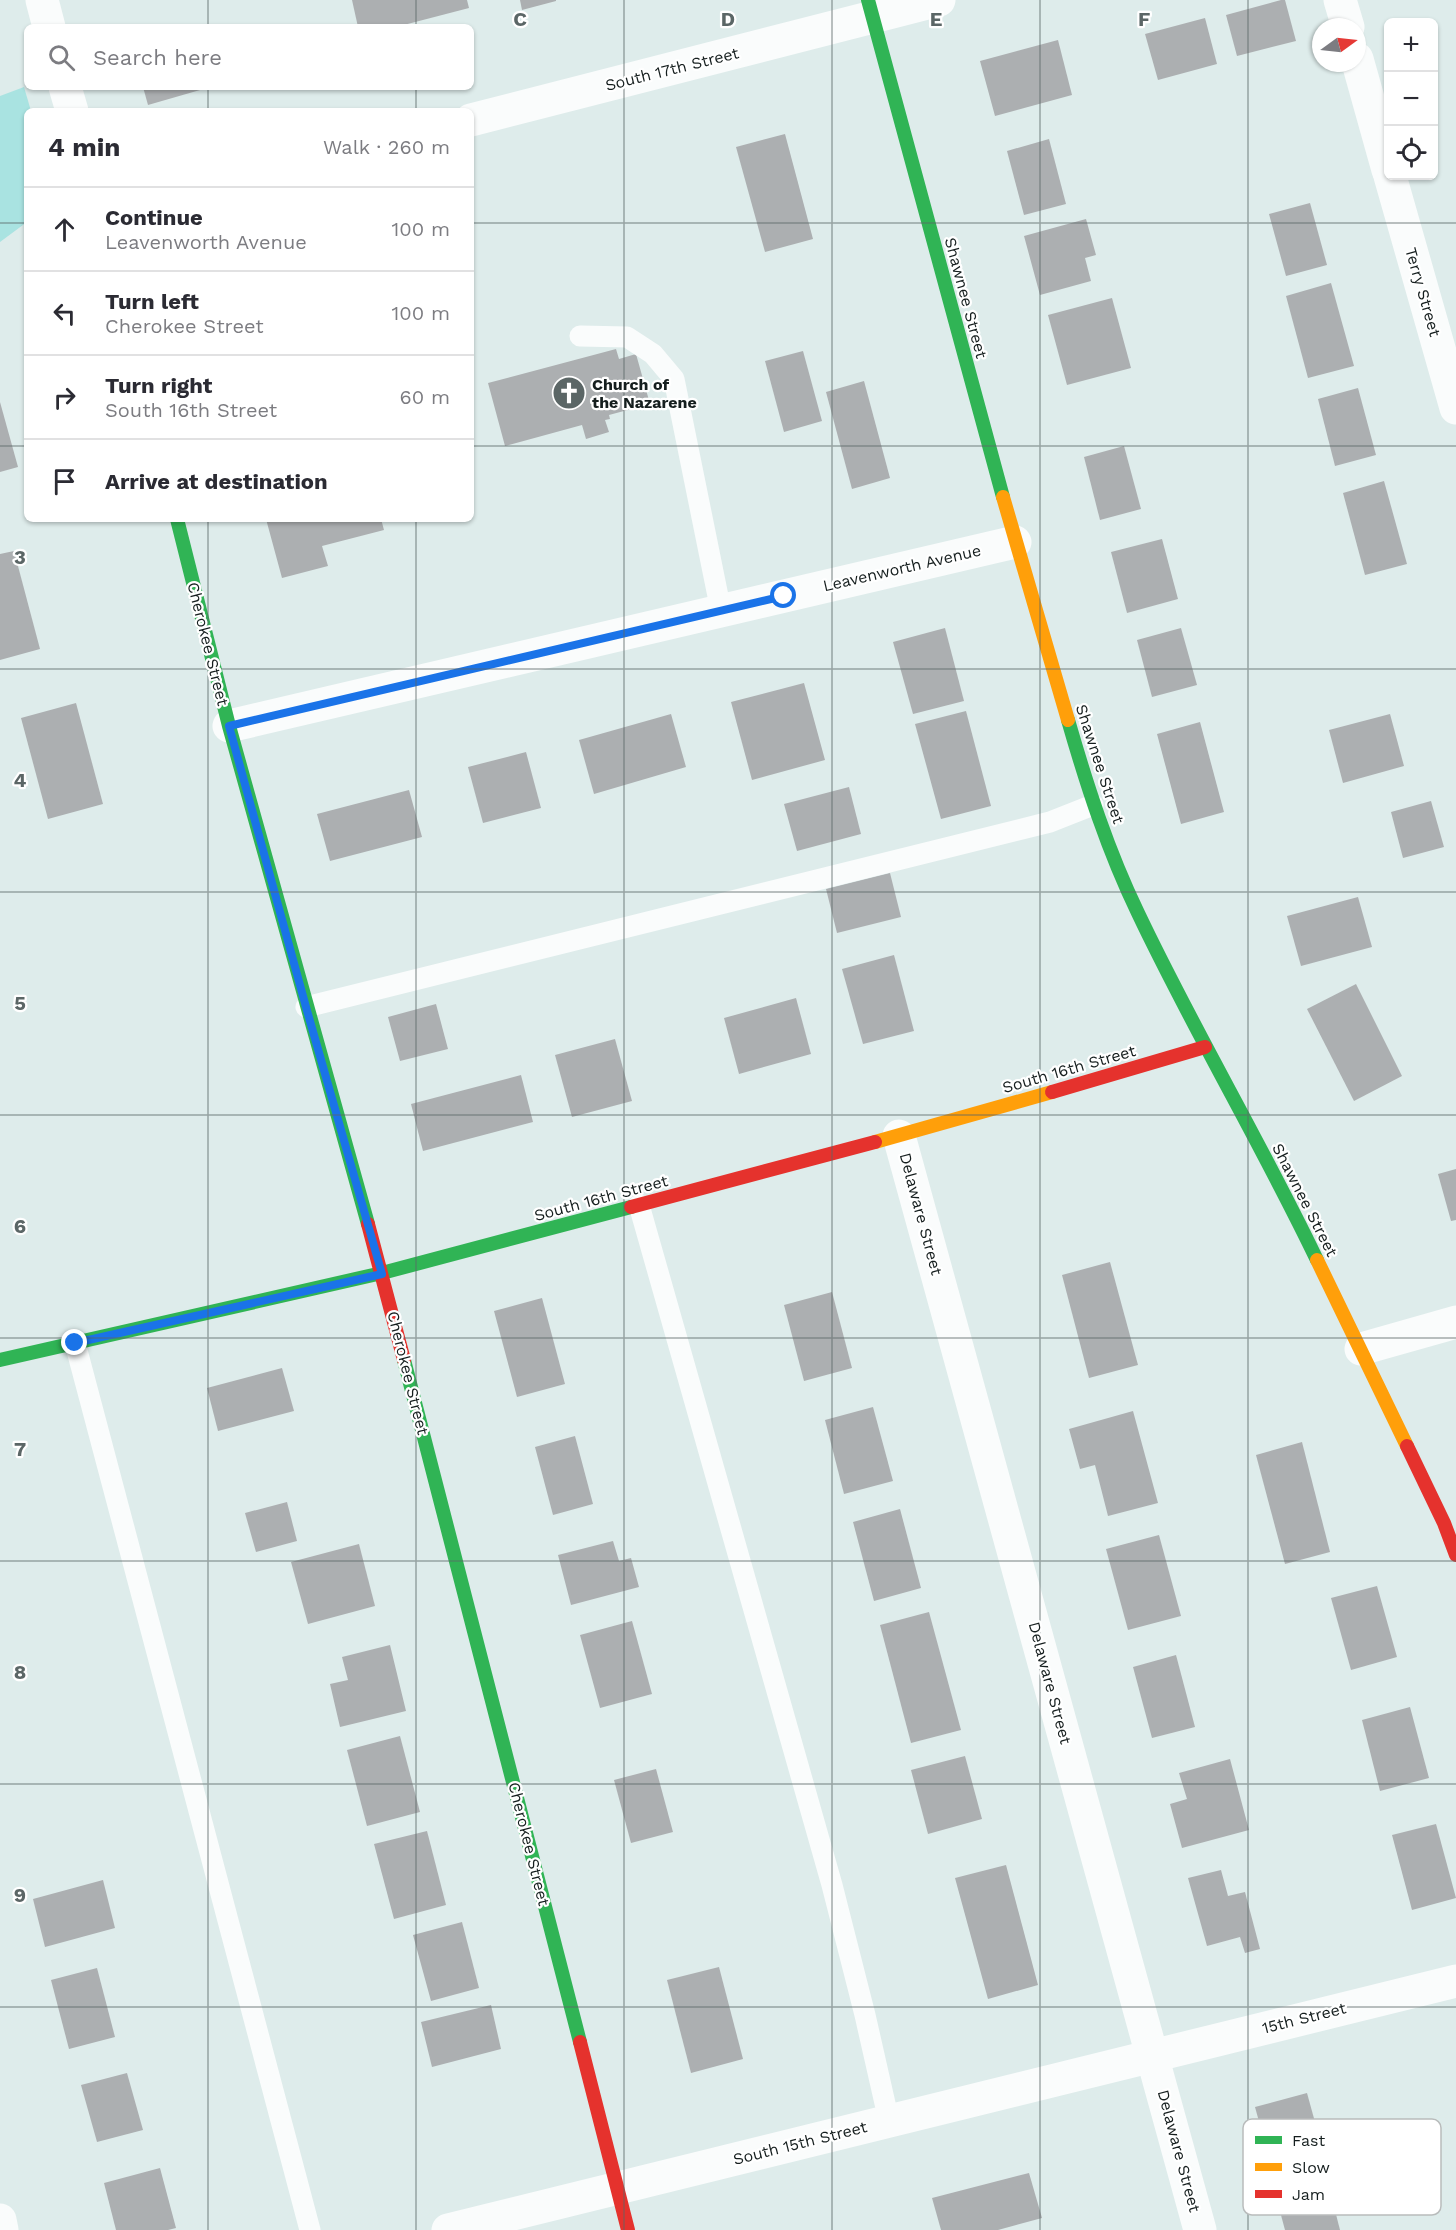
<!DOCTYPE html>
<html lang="en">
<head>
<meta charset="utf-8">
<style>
	body { margin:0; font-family:"Work Sans",sans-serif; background:#f7f7f7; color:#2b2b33 }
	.controls { position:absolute; right:18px; top:18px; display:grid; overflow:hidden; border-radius:9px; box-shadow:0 2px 4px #0004 }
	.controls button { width:54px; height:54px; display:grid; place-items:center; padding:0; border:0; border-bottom:2px solid #e1e1e2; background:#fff; color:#2b2b33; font:30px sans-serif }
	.compass { position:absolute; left:1312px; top:18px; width:54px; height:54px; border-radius:50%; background:#fff; box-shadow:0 2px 4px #0004; rotate:75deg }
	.stop { position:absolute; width:18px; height:18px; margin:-14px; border:4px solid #1a73e8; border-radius:50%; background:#fff }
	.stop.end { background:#1a73e8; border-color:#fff; box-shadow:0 2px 6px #0008 }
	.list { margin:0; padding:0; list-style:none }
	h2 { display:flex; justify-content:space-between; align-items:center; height:78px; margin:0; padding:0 24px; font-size:26px }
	h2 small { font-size:20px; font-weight:400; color:#7c7c81 }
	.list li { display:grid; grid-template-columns:39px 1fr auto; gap:18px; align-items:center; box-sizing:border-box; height:84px; padding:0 24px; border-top:2px solid #e1e1e2 }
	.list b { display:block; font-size:22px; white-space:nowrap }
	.list p { margin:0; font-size:20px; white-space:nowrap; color:#7c7c81 }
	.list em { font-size:20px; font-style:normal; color:#7c7c81 }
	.icon { flex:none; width:33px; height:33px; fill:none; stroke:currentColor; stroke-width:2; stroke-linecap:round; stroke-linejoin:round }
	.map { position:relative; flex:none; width:1456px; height:2230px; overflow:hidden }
	.search { position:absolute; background:#fff; box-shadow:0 2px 4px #0004; left:24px; top:24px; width:450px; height:66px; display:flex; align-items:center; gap:15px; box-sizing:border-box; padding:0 21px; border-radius:9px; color:#7c7c81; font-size:22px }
	.panel { position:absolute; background:#fff; box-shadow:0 2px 4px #0004; left:24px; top:108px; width:450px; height:414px; border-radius:9px }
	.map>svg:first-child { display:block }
</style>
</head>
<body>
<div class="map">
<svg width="1456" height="2230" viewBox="0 0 1456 2230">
	<rect width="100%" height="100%" fill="#deeceb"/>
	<!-- green -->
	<path fill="#a9e3e1" d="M24,87L31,111H27V222L0,242V96Z"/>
	<!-- building -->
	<g fill="#acafb1">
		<path d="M352,0H467L469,8L396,27H358Z"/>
		<path d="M520,0H556V1L522,10Z"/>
		<path d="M1281,0H1285L1296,41L1237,56L1226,15Z"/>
		<path d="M1205,18L1217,64L1158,80L1145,34Z"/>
		<path d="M1058,40L1072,95L995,116L980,61Z"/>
		<path d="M143,87H207V88L148,105Z"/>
		<path d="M785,134L813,239L765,252L736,147Z"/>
		<path d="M1049,139L1066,204L1024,215L1007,151Z"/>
		<path d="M1310,203L1327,265L1286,276L1269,214Z"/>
		<path d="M1086,219L1096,255L1085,258L1091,281L1040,295L1024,236Z"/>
		<path d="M1331,283L1354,366L1308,378L1286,296Z"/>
		<path d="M1112,298L1131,368L1067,385L1048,315Z"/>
		<path d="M616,349L619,359L636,354L650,404L609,415L610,419L605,420L609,432L586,439L582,425L505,446L488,383Z"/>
		<path d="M803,351L822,421L784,432L765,361Z"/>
		<path d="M864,381L890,478L852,489L826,392Z"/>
		<path d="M1358,388L1376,455L1335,466L1318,399Z"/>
		<path d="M0,402L18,467L0,472Z"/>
		<path d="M1124,446L1141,509L1100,520L1084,457Z"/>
		<path d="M1384,481L1407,564L1365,575L1343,493Z"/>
		<path d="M266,519H381L384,530L322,546L328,566L282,578Z"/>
		<path d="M1162,539L1178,599L1127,613L1111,552Z"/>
		<path d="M14,551L40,649L0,660V554Z"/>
		<path d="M945,628L964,701L913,714L893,642Z"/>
		<path d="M1181,628L1197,685L1152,697L1137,640Z"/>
		<path d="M804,683L825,760L752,780L731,702Z"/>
		<path d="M76,703L103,804L48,819L21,718Z"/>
		<path d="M966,711L991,806L941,819L915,724Z"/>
		<path d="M671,714L686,767L594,794L579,740Z"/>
		<path d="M1390,714L1404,766L1343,783L1329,730Z"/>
		<path d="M1200,722L1224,812L1181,824L1157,734Z"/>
		<path d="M526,752L541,808L483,823L468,767Z"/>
		<path d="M849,787L861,834L797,851L784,804Z"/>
		<path d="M409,790L422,837L330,861L317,814Z"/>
		<path d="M1431,801L1444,847L1403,858L1391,812Z"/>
		<path d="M890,873L901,917L837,933L826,889Z"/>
		<path d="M1358,897L1372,947L1301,966L1287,916Z"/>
		<path d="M894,955L914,1031L863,1044L842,969Z"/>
		<path d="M1356,984L1402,1076L1354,1101L1307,1009Z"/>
		<path d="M796,998L811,1054L739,1074L724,1018Z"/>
		<path d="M436,1004L448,1049L400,1061L388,1017Z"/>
		<path d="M615,1039L632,1101L572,1117L555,1055Z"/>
		<path d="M521,1075L533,1122L423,1151L411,1104Z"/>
		<path d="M1456,1169V1220L1451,1221L1438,1174Z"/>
		<path d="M1110,1262L1138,1365L1089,1378L1062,1275Z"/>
		<path d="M832,1292L852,1368L804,1381L784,1305Z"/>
		<path d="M542,1298L565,1384L517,1397L494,1311Z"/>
		<path d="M282,1368L294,1411L218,1431L207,1388Z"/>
		<path d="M873,1407L893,1481L844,1494L825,1420Z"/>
		<path d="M1133,1411L1158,1503L1108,1516L1095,1465L1080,1469L1069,1429Z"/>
		<path d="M575,1436L593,1504L553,1515L535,1447Z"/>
		<path d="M1302,1442L1330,1552L1285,1564L1256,1455Z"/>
		<path d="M287,1502L297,1541L256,1552L245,1513Z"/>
		<path d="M900,1509L921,1588L874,1601L853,1522Z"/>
		<path d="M1159,1535L1181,1616L1128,1630L1106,1549Z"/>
		<path d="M613,1541L619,1561L631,1558L639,1587L571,1605L558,1555Z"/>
		<path d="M359,1544L375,1606L308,1624L291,1562Z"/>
		<path d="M1377,1586L1397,1657L1351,1670L1331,1598Z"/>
		<path d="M929,1612L961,1730L911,1743L880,1625Z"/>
		<path d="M632,1621L652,1694L600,1708L580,1635Z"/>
		<path d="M390,1645L406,1711L340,1727L330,1684L348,1680L342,1657Z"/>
		<path d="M1176,1655L1195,1727L1152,1738L1133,1667Z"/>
		<path d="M1410,1707L1429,1778L1380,1791L1362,1720Z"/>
		<path d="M400,1736L420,1812L367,1826L347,1750Z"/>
		<path d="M965,1756L982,1819L928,1834L911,1770Z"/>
		<path d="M1230,1759L1249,1830L1182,1848L1170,1804L1187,1799L1179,1773Z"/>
		<path d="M656,1769L673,1832L631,1843L614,1780Z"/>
		<path d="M1436,1824L1456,1898L1412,1910L1392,1835Z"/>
		<path d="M427,1831L446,1905L394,1919L374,1844Z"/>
		<path d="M1006,1865L1038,1985L988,1999L955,1878Z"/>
		<path d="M1221,1870L1228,1896L1245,1892L1260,1949L1245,1953L1240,1937L1207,1946L1188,1878Z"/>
		<path d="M103,1880L115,1928L45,1947L33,1899Z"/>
		<path d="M462,1922L479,1988L431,2001L413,1935Z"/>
		<path d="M719,1967L743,2059L691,2073L667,1980Z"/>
		<path d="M97,1968L115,2037L69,2049L51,1980Z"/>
		<path d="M491,2005L501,2049L432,2067L421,2022Z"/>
		<path d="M127,2073L143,2130L97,2142L81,2085Z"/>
		<path d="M1307,2093L1329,2173L1277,2187L1255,2107Z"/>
		<path d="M160,2168L176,2228L168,2230H116L104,2183Z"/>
		<path d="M1029,2173L1042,2218L998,2230H941L932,2198Z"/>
		<path d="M1330,2191L1340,2230H1285L1278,2204Z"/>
	</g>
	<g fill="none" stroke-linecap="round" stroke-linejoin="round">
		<!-- lane -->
		<g stroke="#fafcfc" stroke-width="21">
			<path d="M580,336L627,337L653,354L674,379L721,611"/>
			<path d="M306,1007L1050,822L1093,805"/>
			<path d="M639,1205L832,1885L865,2015L889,2121"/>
			<path d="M75,1343L310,2230"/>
		</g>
		<!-- street -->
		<g stroke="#fafcfc" stroke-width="33">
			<path d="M42,0L49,27"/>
			<path d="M1340,0L1348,27"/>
			<path d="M1357,59L1388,170"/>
			<path d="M65,87L72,111"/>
			<path d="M471,120L939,0"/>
			<path d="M1390,176L1456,408"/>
			<path d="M229,726L1015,542"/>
			<path d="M899,1136L1200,2230"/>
			<path d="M1361,1349L1456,1322"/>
			<path d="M0,2220L2,2230"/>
			<path d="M448,2230L1456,1981"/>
		</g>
		<!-- fast -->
		<g stroke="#30b455" stroke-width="14">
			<path d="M868,0L1003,497"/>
			<path d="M177,519L229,726L368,1224"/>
			<path d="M1068,720C1087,786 1108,851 1138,913C1194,1031 1261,1143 1317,1260"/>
			<path d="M0,1360L382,1273L631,1207"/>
			<path d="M404,1360L580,2042"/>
		</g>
		<!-- slow -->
		<g stroke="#ff9f0a" stroke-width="14">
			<path d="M1003,497L1068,720"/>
			<path d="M875,1142L1052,1092"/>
			<path d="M1317,1260L1407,1446"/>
		</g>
		<!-- jam -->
		<g stroke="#e5322d" stroke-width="14">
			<path d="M1052,1092L1205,1047"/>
			<path d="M631,1207L875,1142"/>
			<path d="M368,1224L404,1360"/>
			<path d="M1407,1446L1444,1523L1456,1555"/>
			<path d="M580,2042L628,2230"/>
		</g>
	</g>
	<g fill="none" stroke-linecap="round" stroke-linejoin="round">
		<!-- route -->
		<path stroke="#1a73e8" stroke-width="8" d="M75,1343L382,1274L306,1007L229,726L784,596"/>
	</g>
	<!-- grid -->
	<path fill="none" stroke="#5b6666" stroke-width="1.5" stroke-opacity="0.55" d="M208,0V27M416,0V27M624,0V2230M832,0V2230M1040,0V2230M1248,0V2230M208,87V111M416,87V111M0,223H27M471,223H1456M0,446H27M471,446H1456M208,519V2230M416,519V2230M0,669H1456M0,892H1456M0,1115H1456M0,1338H1456M0,1561H1456M0,1784H1456M0,2007H1456"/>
	<!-- icons -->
	<defs>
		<g id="church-disc" transform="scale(1.725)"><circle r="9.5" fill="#5b6666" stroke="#fff"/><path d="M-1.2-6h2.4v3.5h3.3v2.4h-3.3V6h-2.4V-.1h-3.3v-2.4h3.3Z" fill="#fff"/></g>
	</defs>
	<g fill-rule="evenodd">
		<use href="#church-disc" x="569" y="393"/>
	</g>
	<g text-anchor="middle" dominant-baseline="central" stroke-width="4.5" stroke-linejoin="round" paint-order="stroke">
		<!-- street labels -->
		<g font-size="16" fill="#151e1e" stroke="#fff">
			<text transform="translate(672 69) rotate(-14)">South 17th Street</text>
			<text transform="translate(1423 292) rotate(74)">Terry Street</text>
			<text transform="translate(966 298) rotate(75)">Shawnee Street</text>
			<text transform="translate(902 568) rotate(-13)">Leavenworth Avenue</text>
			<text transform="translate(208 644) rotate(76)">Cherokee Street</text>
			<text transform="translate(1100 764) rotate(72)">Shawnee Street</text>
			<text transform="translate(1069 1069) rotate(-16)">South 16th Street</text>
			<text transform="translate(601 1198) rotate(-15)">South 16th Street</text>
			<text transform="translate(1305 1200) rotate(63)">Shawnee Street</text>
			<text transform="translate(921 1214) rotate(75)">Delaware Street</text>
			<text transform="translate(408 1373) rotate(76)">Cherokee Street</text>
			<text transform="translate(1050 1683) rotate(75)">Delaware Street</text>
			<text transform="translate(529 1844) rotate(76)">Cherokee Street</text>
			<text transform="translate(1304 2018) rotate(-14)">15th Street</text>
			<text transform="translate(800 2143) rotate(-14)">South 15th Street</text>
			<text transform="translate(1179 2151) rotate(75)">Delaware Street</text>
		</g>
		<!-- poi labels -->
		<g font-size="16" font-weight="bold" fill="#151e1e" stroke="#fff" text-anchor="start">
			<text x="592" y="384">Church of<tspan x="592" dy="18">the Nazarene</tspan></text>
		</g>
	</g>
	<!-- legend -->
	<rect x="1243" y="2119" width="198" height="96" rx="9" fill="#fff" stroke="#b9bcbc" stroke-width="1.5"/>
	<rect x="1255" y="2136" width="27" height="8" fill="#30b455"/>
	<rect x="1255" y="2163" width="27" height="8" fill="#ff9f0a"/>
	<rect x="1255" y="2190" width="27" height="8" fill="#e5322d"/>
	<g font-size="16" fill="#151e1e">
		<text x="1292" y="2146">Fast</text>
		<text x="1292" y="2173">Slow</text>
		<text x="1292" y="2200">Jam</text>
	</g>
	<g font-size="20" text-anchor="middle" font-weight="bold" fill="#5b6666" stroke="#fff" stroke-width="4.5" stroke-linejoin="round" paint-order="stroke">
		<text x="520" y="26">C</text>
		<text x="728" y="26">D</text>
		<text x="936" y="26">E</text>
		<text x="1144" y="26">F</text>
		<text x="20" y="564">3</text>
		<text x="20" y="787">4</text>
		<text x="20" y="1010">5</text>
		<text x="20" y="1233">6</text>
		<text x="20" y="1456">7</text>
		<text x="20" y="1679">8</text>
		<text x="20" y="1902">9</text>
	</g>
</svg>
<div class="controls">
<button>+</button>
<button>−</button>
<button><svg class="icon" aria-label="locate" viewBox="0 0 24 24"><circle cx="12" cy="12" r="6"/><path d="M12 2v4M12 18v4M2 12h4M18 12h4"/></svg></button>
</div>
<svg class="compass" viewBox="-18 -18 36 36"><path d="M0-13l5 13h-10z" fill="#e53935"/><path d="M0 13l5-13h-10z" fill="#7c7c81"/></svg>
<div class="stop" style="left:784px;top:596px"></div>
<div class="stop end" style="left:75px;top:1343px"></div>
<div class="search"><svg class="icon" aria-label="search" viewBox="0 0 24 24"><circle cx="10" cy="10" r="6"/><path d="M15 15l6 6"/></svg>Search here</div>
<section class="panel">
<h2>4 min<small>Walk · 260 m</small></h2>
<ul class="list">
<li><svg class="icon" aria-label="ahead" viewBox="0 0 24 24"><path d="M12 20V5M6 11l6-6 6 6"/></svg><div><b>Continue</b><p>Leavenworth Avenue</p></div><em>100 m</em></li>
<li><svg class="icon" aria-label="left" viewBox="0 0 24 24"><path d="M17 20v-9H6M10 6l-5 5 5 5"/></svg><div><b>Turn left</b><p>Cherokee Street</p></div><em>100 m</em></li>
<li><svg class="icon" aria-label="right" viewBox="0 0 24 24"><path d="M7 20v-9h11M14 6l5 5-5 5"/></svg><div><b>Turn right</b><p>South 16th Street</p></div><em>60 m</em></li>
<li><svg class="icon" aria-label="arrive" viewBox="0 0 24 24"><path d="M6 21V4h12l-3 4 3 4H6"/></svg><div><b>Arrive at destination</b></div></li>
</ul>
</section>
</div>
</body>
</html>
